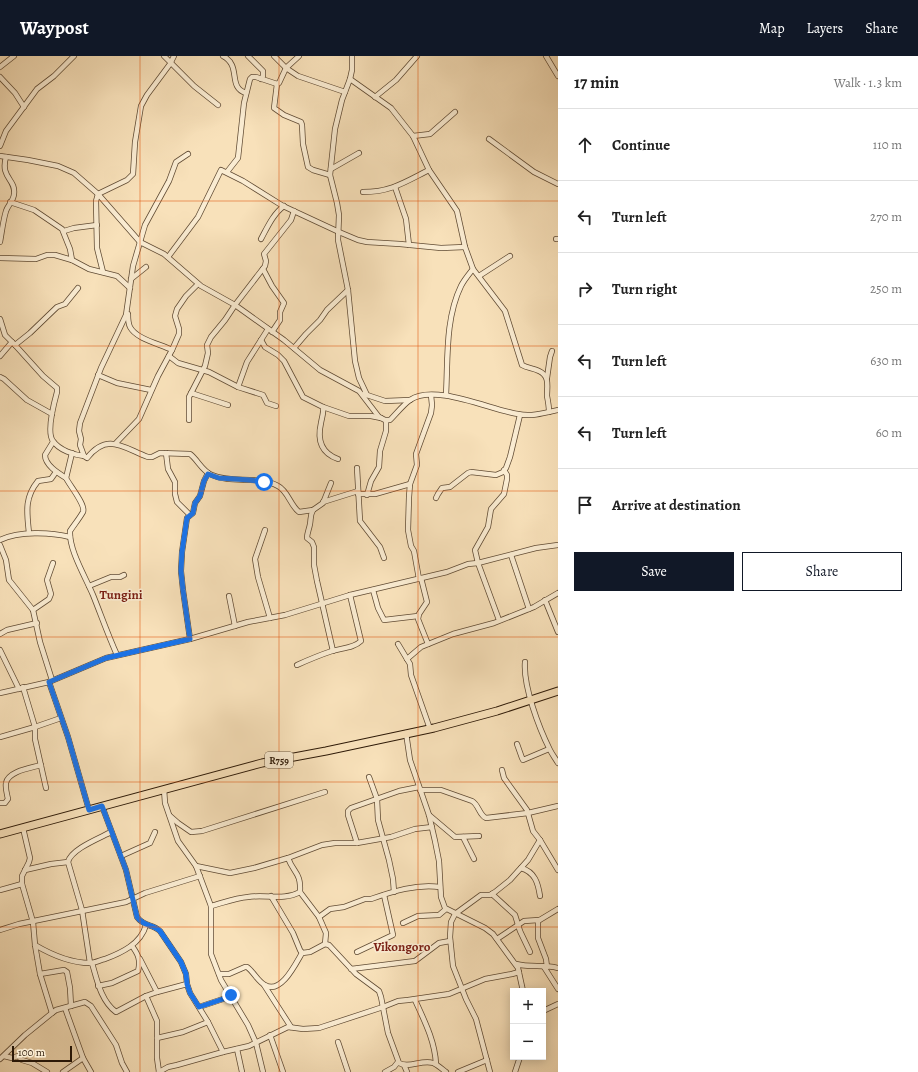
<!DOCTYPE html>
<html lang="en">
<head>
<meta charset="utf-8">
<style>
	body { margin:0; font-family:Alegreya,serif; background:#f6f6f6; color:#222 }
	.controls { position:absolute; right:12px; bottom:12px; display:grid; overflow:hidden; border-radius:0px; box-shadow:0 2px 10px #0003 }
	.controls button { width:36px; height:36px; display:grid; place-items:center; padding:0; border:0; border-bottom:1px solid #e0e0e0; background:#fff; color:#222; font:20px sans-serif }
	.scale { position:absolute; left:12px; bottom:10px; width:60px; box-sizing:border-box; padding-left:4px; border:2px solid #2d1907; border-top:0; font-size:11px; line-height:14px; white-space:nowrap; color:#2d1907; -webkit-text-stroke:3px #faecd2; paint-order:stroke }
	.stop { position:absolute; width:12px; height:12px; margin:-9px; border:3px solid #1a73e8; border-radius:50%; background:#fff }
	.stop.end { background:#1a73e8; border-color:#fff; box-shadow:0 1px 4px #0008 }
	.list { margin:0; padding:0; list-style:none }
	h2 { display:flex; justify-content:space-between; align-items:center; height:52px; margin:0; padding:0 16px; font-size:17px }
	h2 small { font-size:13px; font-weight:400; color:#767676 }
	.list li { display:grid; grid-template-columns:26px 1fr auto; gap:12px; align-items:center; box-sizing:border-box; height:72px; padding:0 16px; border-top:1px solid #e0e0e0 }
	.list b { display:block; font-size:15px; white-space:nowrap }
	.list em { font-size:13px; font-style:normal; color:#767676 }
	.actions { display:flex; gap:8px; padding:12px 16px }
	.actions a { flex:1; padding:9px 0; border:1px solid #111827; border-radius:0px; text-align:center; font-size:14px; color:#111827 }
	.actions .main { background:#111827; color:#fff }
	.icon { flex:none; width:22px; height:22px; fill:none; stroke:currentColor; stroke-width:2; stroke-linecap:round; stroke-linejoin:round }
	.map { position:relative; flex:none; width:558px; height:1016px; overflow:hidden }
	header { display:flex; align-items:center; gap:24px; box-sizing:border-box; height:56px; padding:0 20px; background:#111827; color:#fff }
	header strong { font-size:19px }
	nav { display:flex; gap:22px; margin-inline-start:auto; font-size:14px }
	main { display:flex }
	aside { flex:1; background:#fff }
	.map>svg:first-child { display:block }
</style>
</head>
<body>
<header>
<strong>Waypost</strong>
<nav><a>Map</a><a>Layers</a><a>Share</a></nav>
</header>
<main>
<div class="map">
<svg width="558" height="1016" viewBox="0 0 558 1016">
	<rect width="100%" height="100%" fill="#f8e1ba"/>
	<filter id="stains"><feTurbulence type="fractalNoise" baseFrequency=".005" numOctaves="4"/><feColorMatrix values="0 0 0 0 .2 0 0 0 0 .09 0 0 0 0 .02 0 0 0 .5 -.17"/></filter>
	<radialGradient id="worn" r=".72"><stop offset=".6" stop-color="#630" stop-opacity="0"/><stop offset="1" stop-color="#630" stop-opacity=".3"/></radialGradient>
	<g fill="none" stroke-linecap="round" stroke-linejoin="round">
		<!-- minor casing -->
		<g stroke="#604b34" stroke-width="6">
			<g id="minor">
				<path d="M164,0L194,30L218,49"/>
				<path d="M223,0C242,10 227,31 246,37"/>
				<path d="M248,0L263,15V20L261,23"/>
				<path d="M274,0L286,12L298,20L345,36"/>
				<path d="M352,0V14L350,23L342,44L335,73L330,119L337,147L339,159L338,184L348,234L355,305L359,322L367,339"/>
				<path d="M546,0L558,20"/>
				<path d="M0,11L14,0"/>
				<path d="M0,21L15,37L24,51"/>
				<path d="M350,23L391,52L413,80L429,114L457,155L465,191L473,213L505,255L522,309C527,312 533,312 539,315C550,320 547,330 547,340C548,345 549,351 549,356"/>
				<path d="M277,28L274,52L284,59L301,66L302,69L303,88L308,111L313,114L330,119"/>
				<path d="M375,41L396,24L417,0"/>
				<path d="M413,80L430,78L455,56"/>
				<path d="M489,83L534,116L558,128"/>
				<path d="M0,90L6,75L37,33L54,20L74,0"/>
				<path d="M0,100L28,104L58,110L74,117L98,138L140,186L164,198L201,230L235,249L284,284L320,314L359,335L379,361L385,364H390C396,358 403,349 410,344C434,327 491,354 518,358C531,361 545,357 558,354"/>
				<path d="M331,113L359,97"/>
				<path d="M227,116L238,102L244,47L250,23L252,21H256L277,28L279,27L286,12L299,0"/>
				<path d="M395,131L406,163L409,189"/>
				<path d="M363,136C391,136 405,126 429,114"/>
				<path d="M10,146L34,154L62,173L70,193L72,204"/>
				<path d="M64,175L74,172L97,169"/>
				<path d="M261,183C267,172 273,158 284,150"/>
				<path d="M556,183H558"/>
				<path d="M0,186C2,175 3,165 6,155C8,149 14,144 14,138C16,123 0,122 6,101"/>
				<path d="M168,201L198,161L221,114L243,125L283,150L339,176L358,184L367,186L400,188L441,192L465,191"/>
				<path d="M0,202L36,203L47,199H55L72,204L89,213L117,220L130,232"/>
				<path d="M263,213L272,230L284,247L280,256V264L272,276"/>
				<path d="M103,216L97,192L96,145L98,138L127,124L133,118L135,86L141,50L147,39L170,8L174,0"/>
				<path d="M479,220L510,200"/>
				<path d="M131,223L146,211"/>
				<path d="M128,258C128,262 128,267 130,271C136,283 160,288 172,294"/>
				<path d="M0,263L5,279L15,289L43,320L57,332V336C54,347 46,376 53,385C59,394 74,399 84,400L80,389L81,383L79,375L80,367L101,312L126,259L133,210L145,169L169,125L176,106L188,98"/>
				<path d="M261,284L265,291L278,299L284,305L303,341L323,351C324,356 322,361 321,367C317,384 321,397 338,403"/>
				<path d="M15,289L30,277L57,251L65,248L78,232"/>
				<path d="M294,292L306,278L320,264L327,254L348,234"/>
				<path d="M0,300L12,286"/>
				<path d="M169,300L178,307L209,316L238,331L263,339L267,347L276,350"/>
				<path d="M98,319L117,327L151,334"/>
				<path d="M0,321L4,323L27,344L52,358"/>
				<path d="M547,322L550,301L552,295"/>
				<path d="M238,331L247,306L268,273"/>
				<path d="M191,337L228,349"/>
				<path d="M364,338L385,345L410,344"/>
				<path d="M446,339C448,304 445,263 461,230C464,224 469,218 473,213"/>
				<path d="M323,351L349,360H371L381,362"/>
				<path d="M189,364V341L205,310L208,297L207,289L211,281L225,264L235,249L265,210L266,205L264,198L291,164L294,155"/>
				<path d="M53,386L45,399C45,409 58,417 66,422"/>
				<path d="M116,387L139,363L158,320L172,294L179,278V273L175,260L177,253L186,240L198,228"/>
				<path d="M72,397L66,422C70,430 86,449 83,456C79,463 74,469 70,475C69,494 85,520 93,539C101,559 108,579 117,599"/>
				<path d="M166,397L168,413L175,426V438L177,446L190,459"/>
				<path d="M84,400L87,402C108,375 125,393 148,401H152L160,397L190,398C198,404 202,415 212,419C231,428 258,419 278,430C288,435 290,449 299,456L313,454L323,447L331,427"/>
				<path d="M357,412L360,465L380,491L384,502"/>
				<path d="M358,438H375L410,428"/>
				<path d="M367,439L371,425L379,411L380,395L386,375V365"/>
				<path d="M436,442L438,438L442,432L450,431L468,417L471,416L496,419L503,416L506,412L510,401L520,359"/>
				<path d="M323,446L358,435"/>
				<path d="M313,454C310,459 311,463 310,468C309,474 307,477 307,482L312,486L314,491V509L317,525L333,595"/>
				<path d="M265,474L255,503L258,521L270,562"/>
				<path d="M29,477C27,457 24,442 38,425L51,423L56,416"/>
				<path d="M0,484C19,475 50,476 70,481"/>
				<path d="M0,489L6,504L9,524L33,554L40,586L52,624"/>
				<path d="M511,499L529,553"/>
				<path d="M421,522L427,546L419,558L418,563L428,588"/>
				<path d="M419,523L414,495L411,490L408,474L409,441L410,428L417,409L416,398L431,357L432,349L431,339"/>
				<path d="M89,530L111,521H120L124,519"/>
				<path d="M373,534L378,552L384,564L418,560"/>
				<path d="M229,540L235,570"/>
				<path d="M545,544L558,576"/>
				<path d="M33,554L49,543L51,538L47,524L53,507"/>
				<path d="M499,564L478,507L475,494L488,471L491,453L504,438L507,423V419L504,414"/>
				<path d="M0,578L7,574L37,567"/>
				<path d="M190,583L183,534L181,515L182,496L187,462L193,457L195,447L200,440L204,425L208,417"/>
				<path d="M398,588L410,608L411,619L430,673"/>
				<path d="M0,594L19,633"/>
				<path d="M407,603L421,591L453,578L494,567L534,551L558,537"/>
				<path d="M525,606C523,630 539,672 550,694C552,698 555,702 558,707"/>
				<path d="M297,609C308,604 320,599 332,595C342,592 354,592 361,585L350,539"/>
				<path d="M49,626L68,681L89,754"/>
				<path d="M23,631L35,671V683L46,732"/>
				<path d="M0,637L49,626L106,602L190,583L248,566L285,559L350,539L447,516L468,508L478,507L536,492L558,489"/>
				<path d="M406,677L410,704L429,759L435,785L439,805L441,841L445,852L485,872L493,878L518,912L523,935"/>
				<path d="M0,681L35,671L61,662"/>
				<path d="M517,688L522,702L523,704L549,693"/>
				<path d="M502,714L504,722L527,754L533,775L540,784L558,814"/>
				<path d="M369,721L377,743L378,764L389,804L393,823L394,836"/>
				<path d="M164,733L165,747L178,785L196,810L211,850V898L221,924L248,969L256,987L263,1016"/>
				<path d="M420,734H441L472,745C479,749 479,759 486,762L528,757L558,750"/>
				<path d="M0,747H5L8,743C7,738 5,732 6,727C8,715 31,712 41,709"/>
				<path d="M102,750L126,814L137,861C144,871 153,868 160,875L181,906L186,918L187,928L190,937L208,966L223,996"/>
				<path d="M429,759L455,781L479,780"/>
				<path d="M170,760L178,767L191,776L202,775L325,736"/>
				<path d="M23,772L30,802L29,806L22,820V828L33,866L35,889L40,918L52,957"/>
				<path d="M463,781L474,803"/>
				<path d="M357,787L348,759V755L351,752L399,735L419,731"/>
				<path d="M121,800L150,787L155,776"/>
				<path d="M288,802C294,818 301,816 300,836L319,861L326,877L325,888"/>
				<path d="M196,810L230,817L254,812L288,802L322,789L335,787H357L391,781L415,773L432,771"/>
				<path d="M521,812C535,816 538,827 540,840"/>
				<path d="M25,814L51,808L68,806"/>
				<path d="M0,834L22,828"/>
				<path d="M492,838L515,859L520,875L530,896"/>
				<path d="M271,840L293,877L300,894L302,897L310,896L325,888L329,889L356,918L379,935L381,941L388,977L399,1007C409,1013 422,1003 433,1007C438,1009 442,1013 446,1016"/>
				<path d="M211,850C223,847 235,842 248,841C265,838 284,845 300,836"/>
				<path d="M319,861L330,853L344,851L365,843H371C394,835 416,828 440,831"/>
				<path d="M403,867L418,860L439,859L446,853"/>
				<path d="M0,874L19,868L126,846L145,837L200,820"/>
				<path d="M497,883L524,865L539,864"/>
				<path d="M35,889C52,899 70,907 90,907C95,907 100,904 105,903C121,897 141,888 146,869"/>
				<path d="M357,896L393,879L384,839"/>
				<path d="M140,903L157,936"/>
				<path d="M90,907L82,854L68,806C71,793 100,782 111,776"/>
				<path d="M92,907C97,924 101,945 116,956L146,940L157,936L187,928"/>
				<path d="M516,908C530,912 544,908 558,912"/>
				<path d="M544,911L558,933"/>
				<path d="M547,911L546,903L538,882V865L558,853"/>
				<path d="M351,913L415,905L439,887L450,885"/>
				<path d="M40,918L64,914L67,916L70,932L71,950"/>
				<path d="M219,918H229L245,911H247C254,916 258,926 265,929C281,939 296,907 302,897"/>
				<path d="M264,929L291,971"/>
				<path d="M98,930L112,927L138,915C141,904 138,898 132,890"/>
				<path d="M146,940L157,965V1002L159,1016"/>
				<path d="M415,944C424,964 435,985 436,1008"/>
				<path d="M199,951L226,942L231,939"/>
				<path d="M65,952L83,1002L91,1016"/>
				<path d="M543,955L558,948"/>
				<path d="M270,979L283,1016"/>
				<path d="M157,982L183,976L208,966"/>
				<path d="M338,986L348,1016"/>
				<path d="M237,993L242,1016"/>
				<path d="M4,1000L12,1002L18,1000L22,1004L32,1007L47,1016"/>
				<path d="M0,1003L25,979L52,957L56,954L85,946L91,950L116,989L122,1007L127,1016"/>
				<path d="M404,1009L407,1016"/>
				<path d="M63,1016L83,1002"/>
				<path d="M159,1016L168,1011L177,1009L223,996L249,990L288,971L303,973L319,972L383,951L398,945L408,944L449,938L485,923L512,918L519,916"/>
				<path d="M385,1016L394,1011L398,1006"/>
				<path d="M458,1016L487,1004"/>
				<path d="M490,1016L476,963L466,943L453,910L450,881L451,866L455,858L481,839H490L495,836L510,824L528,804L540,784"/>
				<path d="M515,1016L520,1001"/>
			</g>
		</g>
		<!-- primary casing -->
		<g stroke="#2d1907" stroke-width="9">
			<path id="primary" d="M0,778L262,707L326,695L434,672L497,655L558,635"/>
		</g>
		<!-- minor -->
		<use href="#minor" stroke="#faecd2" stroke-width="4.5"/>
		<!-- primary -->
		<use href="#primary" stroke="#f8e1ba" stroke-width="7"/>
	</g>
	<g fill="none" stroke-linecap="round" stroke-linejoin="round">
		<!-- route -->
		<path stroke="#1a73e8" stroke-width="5" d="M231,939L226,942L199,951L190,937L187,928L186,918L181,906L160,875C153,868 144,871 137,861L126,814L102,750L89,754L68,681L49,626L106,602L190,583L183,534L181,515L182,496L187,462L193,457L195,447L200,440L204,425L208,418L219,422L250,424L264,426"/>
	</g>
	<!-- grid -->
	<path fill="none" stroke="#df560c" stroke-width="1" stroke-opacity="0.55" d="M140,0V1016M279,0V1016M418,0V1016M0,145H558M0,290H558M0,435H558M0,581H558M0,726H558M0,871H558"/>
	<g text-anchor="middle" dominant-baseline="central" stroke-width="3" stroke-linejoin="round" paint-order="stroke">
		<!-- shield labels -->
		<rect fill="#faecd2" stroke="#6a5844" stroke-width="1" x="265" y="696" width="28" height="16" rx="3"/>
		<g font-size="10" font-weight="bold" fill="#2d1907">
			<text x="279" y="704">R759</text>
		</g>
		<!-- quarter labels -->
		<g font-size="13" font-weight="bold" fill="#7a1f14" stroke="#faecd2">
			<text x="121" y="538">Tungini</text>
			<text x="402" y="890">Vikongoro</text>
		</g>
	</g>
	<rect width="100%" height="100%" filter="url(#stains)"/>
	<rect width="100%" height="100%" fill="url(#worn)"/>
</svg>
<div class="controls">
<button>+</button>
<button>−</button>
</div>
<div class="scale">100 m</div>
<div class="stop" style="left:264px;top:426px"></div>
<div class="stop end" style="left:231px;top:939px"></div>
</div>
<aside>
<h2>17 min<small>Walk · 1.3 km</small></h2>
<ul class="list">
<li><svg class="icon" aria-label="ahead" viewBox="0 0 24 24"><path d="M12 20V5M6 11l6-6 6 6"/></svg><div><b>Continue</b></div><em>110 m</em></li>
<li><svg class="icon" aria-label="left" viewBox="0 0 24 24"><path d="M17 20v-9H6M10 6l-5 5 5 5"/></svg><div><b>Turn left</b></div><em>270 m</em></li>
<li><svg class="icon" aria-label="right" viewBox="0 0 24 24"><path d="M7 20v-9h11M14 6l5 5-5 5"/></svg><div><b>Turn right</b></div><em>250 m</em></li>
<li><svg class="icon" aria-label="left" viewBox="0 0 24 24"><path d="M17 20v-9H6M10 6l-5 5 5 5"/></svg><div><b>Turn left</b></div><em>630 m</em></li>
<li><svg class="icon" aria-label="left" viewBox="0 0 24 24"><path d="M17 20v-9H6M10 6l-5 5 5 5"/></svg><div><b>Turn left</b></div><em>60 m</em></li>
<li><svg class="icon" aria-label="arrive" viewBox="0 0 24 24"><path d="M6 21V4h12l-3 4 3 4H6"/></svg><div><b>Arrive at destination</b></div></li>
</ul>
<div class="actions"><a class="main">Save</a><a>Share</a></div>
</aside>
</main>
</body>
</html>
